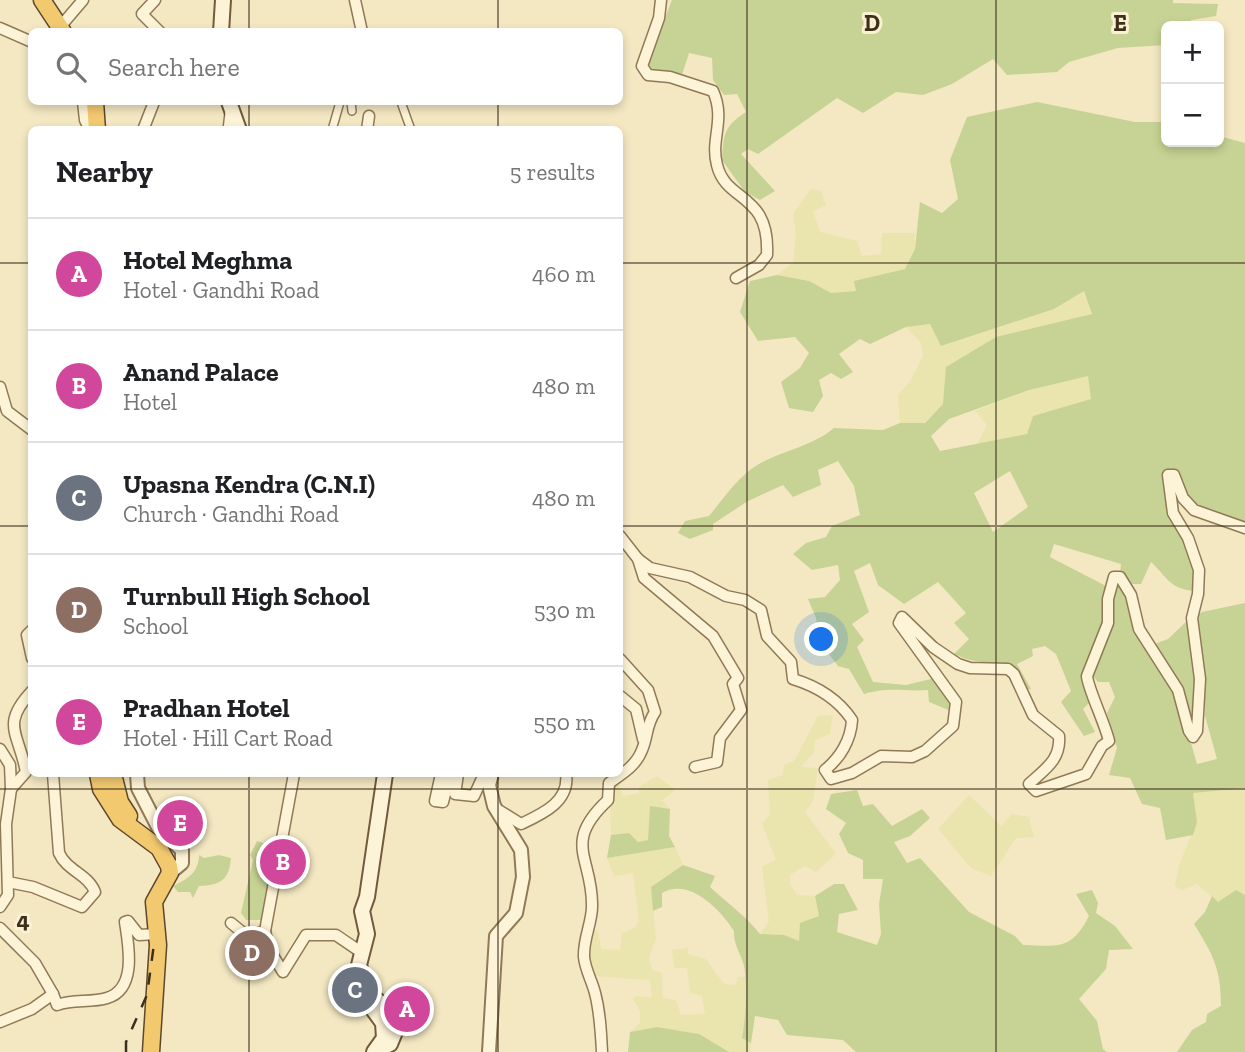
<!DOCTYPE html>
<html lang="en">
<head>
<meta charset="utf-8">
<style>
	body { margin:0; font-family:"Zilla Slab",serif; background:#f6f6f6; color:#202124 }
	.controls { position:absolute; right:21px; top:21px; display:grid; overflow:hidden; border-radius:10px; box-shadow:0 4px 10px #0003 }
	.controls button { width:63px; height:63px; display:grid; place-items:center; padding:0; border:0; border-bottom:2px solid #e0e0e0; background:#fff; color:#202124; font:35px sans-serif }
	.you { position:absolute; left:822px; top:640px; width:24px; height:24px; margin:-18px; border:5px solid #fff; border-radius:50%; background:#1a73e8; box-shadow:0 0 0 10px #1a73e833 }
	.badge { display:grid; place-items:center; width:46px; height:46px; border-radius:50%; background:#a6271f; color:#fff; font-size:23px; font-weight:700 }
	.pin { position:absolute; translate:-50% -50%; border:4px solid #fff; box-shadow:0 2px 7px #0006 }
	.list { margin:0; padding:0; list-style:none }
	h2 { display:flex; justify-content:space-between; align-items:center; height:91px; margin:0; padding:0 28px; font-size:30px }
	h2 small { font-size:23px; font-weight:400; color:#757577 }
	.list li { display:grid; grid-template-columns:46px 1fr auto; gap:21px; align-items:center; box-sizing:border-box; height:112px; padding:0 28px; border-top:2px solid #e0e0e0 }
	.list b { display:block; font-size:26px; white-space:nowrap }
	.list p { margin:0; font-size:23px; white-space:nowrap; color:#757577 }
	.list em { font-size:23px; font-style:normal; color:#757577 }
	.icon { flex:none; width:38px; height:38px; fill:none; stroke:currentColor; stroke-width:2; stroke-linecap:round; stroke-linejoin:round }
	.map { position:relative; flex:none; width:1245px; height:1052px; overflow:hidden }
	.search { position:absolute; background:#fff; box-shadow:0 4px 10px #0003; left:28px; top:28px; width:595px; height:77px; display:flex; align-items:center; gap:18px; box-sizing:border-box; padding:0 24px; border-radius:10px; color:#757577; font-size:26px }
	.panel { position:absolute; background:#fff; box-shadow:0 4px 10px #0003; left:28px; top:126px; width:595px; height:651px; border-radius:10px }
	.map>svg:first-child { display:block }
</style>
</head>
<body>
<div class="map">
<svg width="1245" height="1052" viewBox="0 0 1245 1052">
	<rect width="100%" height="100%" fill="#f3e8c2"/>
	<!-- farmland -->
	<g fill="#eae4ae">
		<path d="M811,189L821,191L826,205L813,212L820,232L857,241L862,256L881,254L882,233H915V249L905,269L855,281L857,291L831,293L809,281L777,275L793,263L796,234L793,214Z"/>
		<path d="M1084,291L1092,314L1062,323L943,404L924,423H900L898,395L911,380L923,356L921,343L906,327L930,324L942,346L1054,309Z"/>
		<path d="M1088,375L1091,399L1033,416L1027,434L977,445L987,425L975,411L1029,390Z"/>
		<path d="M833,715L830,734L815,740L814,752L801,767L818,768L813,801L805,812L836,854L816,872L805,866L790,875V884L797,895L815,896L819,916L800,942L784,935L760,934L769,921L762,867L776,860L762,824L770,814L768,780L783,775L784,765L794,761L818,716Z"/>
		<path d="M657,776L675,790L662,800L670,809L650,807L648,840L638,842L629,833L611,835L610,786L618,785L623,796L639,793V787Z"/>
		<path d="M1245,787V895L1236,890L1218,902L1197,884L1182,890L1175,886L1179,865L1197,822L1193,793Z"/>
		<path d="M969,795L1001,826L1012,814L1029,817L1034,837L1016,838L991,876L971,868L938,829Z"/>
		<path d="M675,847L683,865L651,887L656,939L649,957L652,970L662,973L663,998L676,1000L681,1015L705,1014L702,996L690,993L687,968H674L672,950L688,948V954L706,959L723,983L735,986L738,977H745L747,1010L742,1038L751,1043L750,1052H729L699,1034L657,1027L630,1032L640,1023V1011L633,999L636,996L652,998L650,980L592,976L587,962L590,929L598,931L601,949L620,950L622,933L634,928L639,921L633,873L614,876L607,858Z"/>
	</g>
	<!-- green -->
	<g fill="#c7d394" fill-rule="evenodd">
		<path d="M672,0H1173V3L1218,4L1216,16L1191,20L1190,26H1166V45L1118,48L1069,62L1057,72L1007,75L993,59L952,84L923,95L896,92L863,113L837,98L758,154L748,149L741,154L775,191L760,200L745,192L722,160C724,134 723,127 746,112L737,94L724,95L713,80L712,58L689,53L682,75L651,72L646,65Z"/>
		<path d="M1037,102L1135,122H1166V142H1219V136L1245,143V523L1196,508L1190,502L1179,472L1165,471L1193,569L1194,591C1170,589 1167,577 1151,562L1141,584H1132L1120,574L1121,564L1054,544L1050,557L1106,586C1105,597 1106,609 1104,620C1100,652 1074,667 1091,701L1083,709L1095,732L1084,736L1061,702L1071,691L1056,654L1045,646L1032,649L1033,656L1017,664L1031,689L1025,690C1006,648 990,672 954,654L969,639L954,623L966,613L938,582L904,604L878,585L870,563L854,571L869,612L852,624L864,640L857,647L873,682L906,685L935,678L953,704L951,711L929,702L928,690C901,692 891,686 864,694L849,669L838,666L819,641L816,618L808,599L825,597L840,580L838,565L812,570L793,554L806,543L826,537L832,526L860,515L854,486L838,461L818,470L821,485L793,497L783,485L748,501L713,524V530L690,539L678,533L685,521L709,516C725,497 737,477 759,464C784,450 813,446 834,428L883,430L900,423H925L943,404L946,367L996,337L1092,314L1084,291L1054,309L941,346L930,324L906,327L870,344L860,339L839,354L853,372L841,379L831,373L819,380L823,396L813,412L789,408L781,382L800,368L809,353L795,337L758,341L740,312L750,281L777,275L809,281L831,293L856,291L854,281L905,269L915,249L920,202L942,213L958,199L950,160L967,117ZM1088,376L1091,399L1033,416L1027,434L940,451L931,436L949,419L1029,390ZM1010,471L1028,507L993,532L974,493Z"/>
		<path d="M1115,580L1120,581L1138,633L1176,691L1197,764L1217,759L1205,716L1204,677L1195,617L1202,612L1245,603V788L1193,793L1197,822L1193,835L1166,840L1160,808L1142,804L1130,778L1109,775L1117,748L1107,713L1115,697L1109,682H1098L1091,674Z"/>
		<path d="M1188,620L1198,679L1193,733L1185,702L1152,645L1168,639Z"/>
		<path d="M857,790L863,806L873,804L892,826L922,809L930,818L910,836L894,842L907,863L920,858L969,912L1015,936L1023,945C1058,946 1071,951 1089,916L1076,894L1092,890L1098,903L1096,913L1115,926L1133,949L1109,950L1106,969L1079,999L1097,1021L1103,1049L1107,1052H856L843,1040L787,1035L778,1020L755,1016L751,1043L742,1038C746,1016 747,994 745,972C744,957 733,947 734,931C720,909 689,877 662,893V907L653,911L651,887L683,865L715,876L710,887C728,904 745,915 760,934L784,935L799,941L800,923L819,916L815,896L834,884H844L858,910L839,914L837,932L877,945L881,934L879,904L883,879H863V860L848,853L839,834L846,823L826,809L831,794Z"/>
		<path d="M650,806L670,809L669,836L675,847L607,858L611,835L629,833L638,842L648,840Z"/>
		<path d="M257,841L276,847L264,914L262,920H246L241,913L253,860L250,855Z"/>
		<path d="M199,855L204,858L219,855L231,858C229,880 221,885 199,886L193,898L190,892H178L173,886C188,879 199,872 199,855Z"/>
		<path d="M1236,890L1245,895V1052H1177L1192,1030L1206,1022L1207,1014L1221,1006C1221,968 1213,955 1194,924L1205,912L1212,896L1218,902Z"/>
		<path d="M657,1027L699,1034L729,1052H628L630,1032Z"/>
	</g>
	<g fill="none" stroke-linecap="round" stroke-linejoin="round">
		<!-- pedestrian casing -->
		<g stroke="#907957" stroke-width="10">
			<g id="pedestrian">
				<path d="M351,102L352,111"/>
				<path d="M401,102L411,130"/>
				<path d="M227,130L229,113"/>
				<path d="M332,130L340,102"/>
			</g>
		</g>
		<!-- minor casing -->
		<g stroke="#907957" stroke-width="13">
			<g id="minor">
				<path d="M155,0L142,14L160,32"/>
				<path d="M355,0L362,32"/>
				<path d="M661,0L659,18L642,66L648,75L670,77L713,91C726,120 710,139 717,165C726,203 770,192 767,255L759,265L736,278"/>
				<path d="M60,27L83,0"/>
				<path d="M0,28L32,42"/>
				<path d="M83,102L85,120L90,130"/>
				<path d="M143,130L154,102"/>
				<path d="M367,130L369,116"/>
				<path d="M0,387L7,411L32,430"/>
				<path d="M620,536L638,559L650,568L690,577L726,596L745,600L761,610L767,636L791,662L793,679C816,686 838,699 852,720C851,740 840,758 825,770L831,779L852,773L881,756L912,757L925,751L953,726L956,702L899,623L902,617L933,647L958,664L970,668L1008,669L1014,674L1033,715L1059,736C1061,760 1045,769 1029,784L1036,791L1086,774L1102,746L1109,741C1105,723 1088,689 1087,676L1108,623V599L1114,577H1120L1131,595L1139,629L1178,690L1189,731L1193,737L1197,731L1200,679L1192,618L1198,594L1199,570L1188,538L1173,513L1168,475H1174L1183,498L1194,510L1245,528"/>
				<path d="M638,559L644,578L713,636L738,678L733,684L741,710L720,738L717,762L695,767"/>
				<path d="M32,630L27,635L32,658"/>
				<path d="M620,696L636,709L643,739"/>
				<path d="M0,749L10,765L11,789L6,824L8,895L0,907"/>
				<path d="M294,774L265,931L269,949L283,972L306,935H336L361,952"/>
				<path d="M441,774L435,801L443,802L450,774"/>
				<path d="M458,774L455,794L474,796L484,774"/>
				<path d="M11,789L26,772C19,733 0,725 32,691"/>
				<path d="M500,811L521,824C542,814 570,802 566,774"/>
				<path d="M8,882L33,887L82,907L95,892C88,874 67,871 59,853L53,774"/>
				<path d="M231,923L247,936L265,931"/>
				<path d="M0,928L35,963L53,994"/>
				<path d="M0,1022L32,1009L53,994L57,1005C73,999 91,1003 107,998C138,989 128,943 125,922L128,921L139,935L158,934"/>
				<path d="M602,1052C601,1032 600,1012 595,993C592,981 585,969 584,957C583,938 593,921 592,904C592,857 562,843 608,800L609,783C622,774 636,766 642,750C648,736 646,725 655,712L648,690L620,659"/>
			</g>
		</g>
		<!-- tertiary casing -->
		<g stroke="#907957" stroke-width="16">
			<g id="tertiary">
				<path d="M137,774L138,788L159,829L182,850V863L170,873"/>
				<path d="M489,1052L496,936L516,913L523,877L521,850L494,806L489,785L492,774"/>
			</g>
		</g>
		<!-- secondary casing -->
		<g stroke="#725a3a" stroke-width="18">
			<g id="secondary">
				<path d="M221,32L223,0"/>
				<path d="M229,102L239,130"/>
				<path d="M371,995L391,1012L397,1027L390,1044L382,1048"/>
				<path d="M374,1052L384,1038L383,1023L372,1008L359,965L367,934L362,911L367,897L385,774"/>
			</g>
		</g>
		<!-- trunk casing -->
		<g stroke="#5d462b" stroke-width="19">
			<g id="trunk">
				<path d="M42,0L63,32"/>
				<path d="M95,102L97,130"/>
				<path d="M98,774L101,789L120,819L159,848L169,866L170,873L154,902L158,945L151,1052"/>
				<path d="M113,774L120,802L129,816"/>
			</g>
		</g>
		<!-- pedestrian -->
		<use href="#pedestrian" stroke="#fdf4d7" stroke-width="7"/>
		<!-- minor -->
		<use href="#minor" stroke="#fdf4d7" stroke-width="10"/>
		<!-- tertiary -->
		<use href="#tertiary" stroke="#fdf4d7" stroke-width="12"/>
		<!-- secondary -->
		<use href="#secondary" stroke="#fdf4d7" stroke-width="14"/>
		<!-- trunk -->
		<use href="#trunk" stroke="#f3c970" stroke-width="16"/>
		<!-- rail -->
		<path stroke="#3e2f1d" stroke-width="2.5" stroke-dasharray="12 12" stroke-linecap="butt" d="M126,1052V1042L147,995L154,944"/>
	</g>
	<!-- grid -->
	<path fill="none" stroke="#3e2f1d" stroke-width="2" stroke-opacity="0.55" d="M249,0V32M498,0V32M747,0V1052M996,0V1052M249,102V130M498,102V130M0,263H32M620,263H1245M0,526H32M620,526H1245M249,774V1052M498,774V1052M0,789H1245"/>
	<g font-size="23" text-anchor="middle" font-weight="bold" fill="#3e2f1d" stroke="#faf1d3" stroke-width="6" stroke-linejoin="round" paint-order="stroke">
		<text x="872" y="31">D</text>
		<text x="1120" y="31">E</text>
		<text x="23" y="928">4</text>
	</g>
</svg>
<div class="controls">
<button>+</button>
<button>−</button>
</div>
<div class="you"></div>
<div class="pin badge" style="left:407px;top:1009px;background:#d1479c">A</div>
<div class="pin badge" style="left:283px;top:862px;background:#d1479c">B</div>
<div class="pin badge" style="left:355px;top:990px;background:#6b7280">C</div>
<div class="pin badge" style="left:252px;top:953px;background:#8d6e63">D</div>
<div class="pin badge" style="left:180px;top:823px;background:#d1479c">E</div>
<div class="search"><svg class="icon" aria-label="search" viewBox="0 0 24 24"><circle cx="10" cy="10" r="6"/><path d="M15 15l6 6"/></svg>Search here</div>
<section class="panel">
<h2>Nearby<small>5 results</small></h2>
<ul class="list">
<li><span class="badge" style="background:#d1479c">A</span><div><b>Hotel Meghma</b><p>Hotel · Gandhi Road</p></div><em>460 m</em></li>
<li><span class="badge" style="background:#d1479c">B</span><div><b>Anand Palace</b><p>Hotel</p></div><em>480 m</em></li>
<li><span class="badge" style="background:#6b7280">C</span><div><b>Upasna Kendra (C.N.I)</b><p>Church · Gandhi Road</p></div><em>480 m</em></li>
<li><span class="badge" style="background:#8d6e63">D</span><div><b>Turnbull High School</b><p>School</p></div><em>530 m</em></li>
<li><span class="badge" style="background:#d1479c">E</span><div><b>Pradhan Hotel</b><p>Hotel · Hill Cart Road</p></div><em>550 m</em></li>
</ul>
</section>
</div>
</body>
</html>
